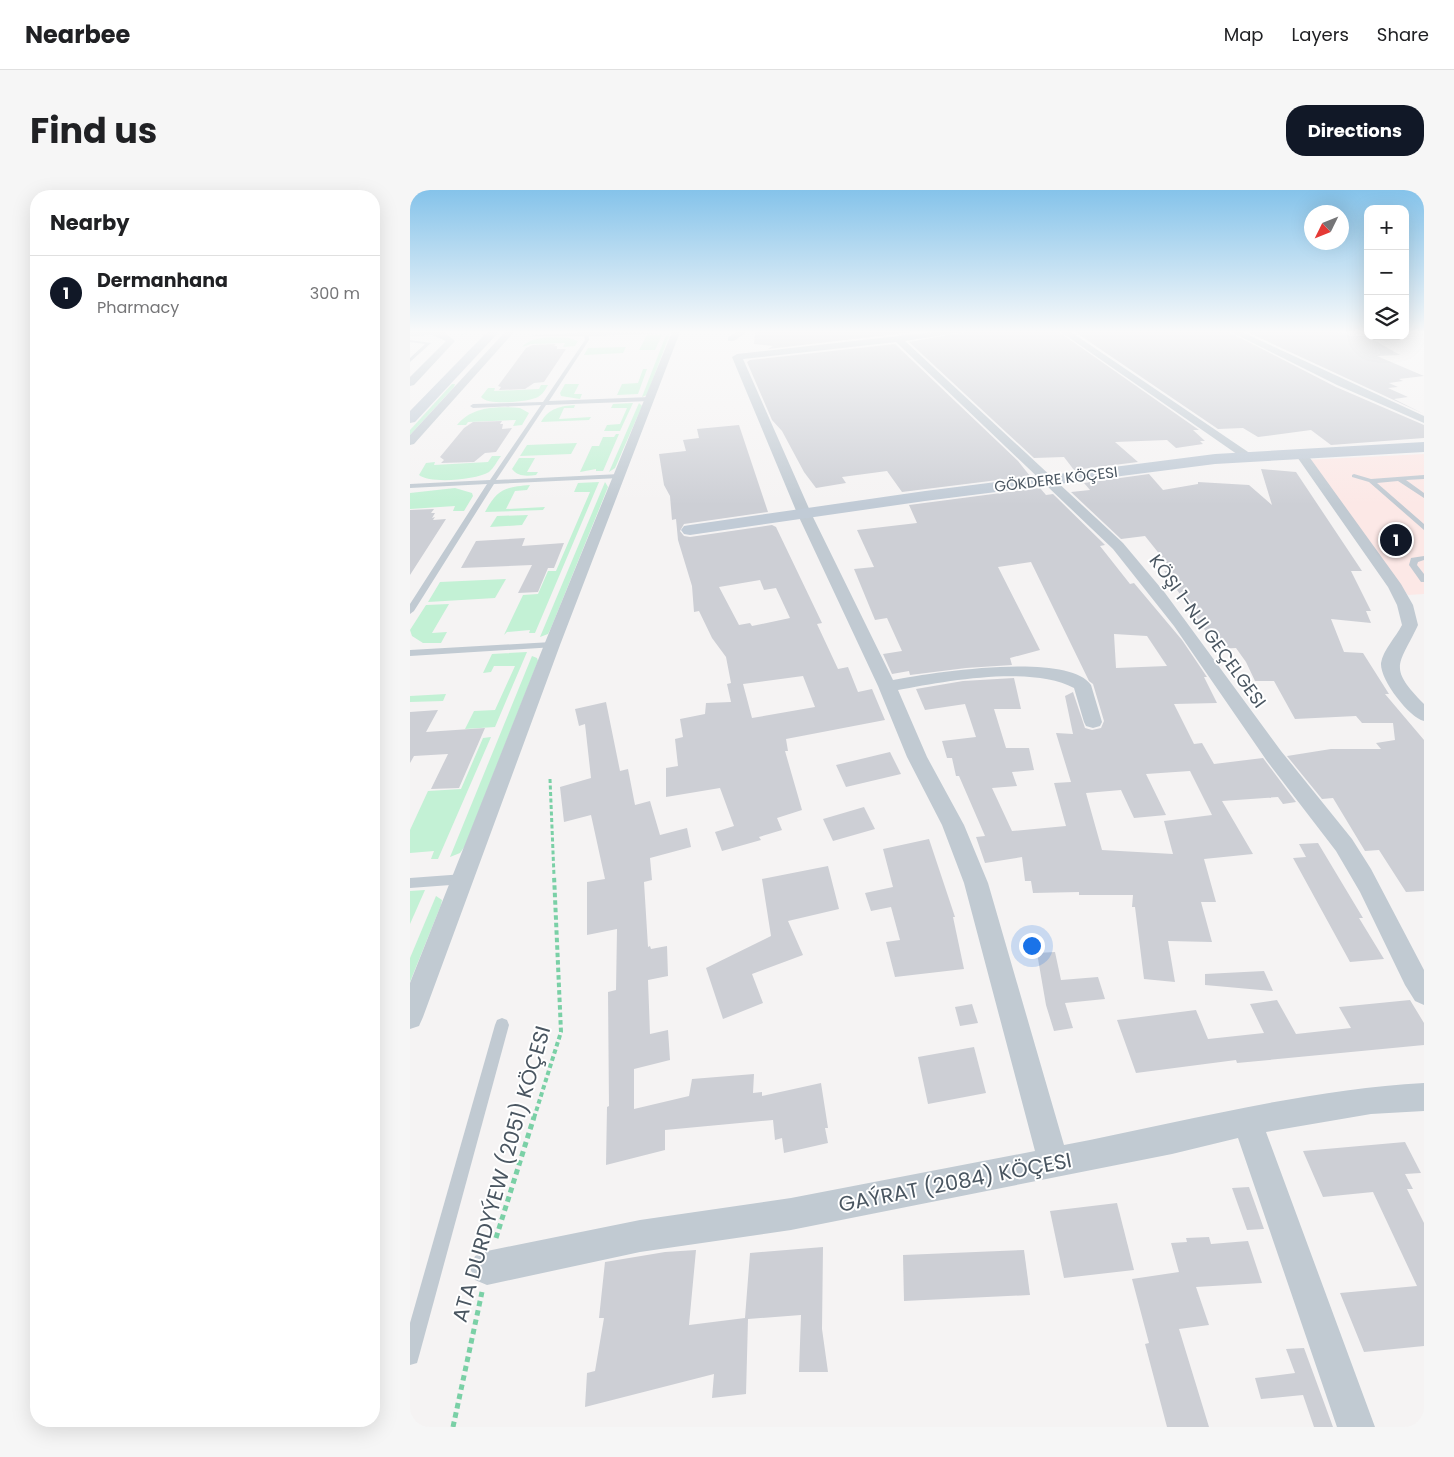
<!DOCTYPE html>
<html lang="en">
<head>
<meta charset="utf-8">
<style>
	body { margin:0; font-family:Poppins,sans-serif; background:#f6f6f6; color:#202124 }
	.controls { position:absolute; right:15px; top:15px; display:grid; overflow:hidden; border-radius:10px; box-shadow:0 5px 20px #0002 }
	.controls button { width:45px; height:45px; display:grid; place-items:center; padding:0; border:0; border-bottom:1px solid #e0e0e0; background:#fff; color:#202124; font:25px sans-serif }
	.compass { position:absolute; left:894px; top:15px; width:45px; height:45px; border-radius:50%; background:#fff; box-shadow:0 5px 20px #0002; rotate:227deg }
	.you { position:absolute; left:621px; top:755px; width:18px; height:18px; margin:-12px; border:4px solid #fff; border-radius:50%; background:#1a73e8; box-shadow:0 0 0 8px #1a73e833 }
	.badge { display:grid; place-items:center; width:32px; height:32px; border-radius:50%; background:#111827; color:#fff; font-size:16px; font-weight:700 }
	.pin { position:absolute; translate:-50% -50%; border:2px solid #fff; box-shadow:0 1px 5px #0006 }
	.list { margin:0; padding:0; list-style:none }
	h2 { display:flex; justify-content:space-between; align-items:center; height:65px; margin:0; padding:0 20px; font-size:21px }
	h2 small { font-size:16px; font-weight:400; color:#757577 }
	.list li { display:grid; grid-template-columns:32px 1fr auto; gap:15px; align-items:center; box-sizing:border-box; height:75px; padding:0 20px; border-top:1px solid #e0e0e0 }
	.list b { display:block; font-size:19px; white-space:nowrap }
	.list p { margin:0; font-size:16px; white-space:nowrap; color:#757577 }
	.list em { font-size:16px; font-style:normal; color:#757577 }
	.icon { flex:none; width:28px; height:28px; fill:none; stroke:currentColor; stroke-width:2; stroke-linecap:round; stroke-linejoin:round }
	.map { position:relative; flex:none; width:1014px; height:1237px; overflow:hidden; border-radius:20px }
	header { display:flex; align-items:center; gap:30px; box-sizing:border-box; height:70px; padding:0 25px; background:#fff; border-bottom:1px solid #e0e0e0 }
	header strong { font-size:24px }
	nav { display:flex; gap:28px; margin-inline-start:auto; font-size:18px }
	.intro { display:flex; align-items:center; justify-content:space-between; box-sizing:border-box; height:120px; padding:0 30px }
	h1 { margin:0; font-size:35px }
	.button { padding:12px 22px; border-radius:20px; background:#111827; color:#fff; font-size:18px; font-weight:700 }
	main { display:flex; gap:30px; padding:0 30px }
	aside { flex:1; background:#fff; border-radius:20px; box-shadow:0 5px 20px #0002 }
	.map>svg:first-child { display:block }
</style>
</head>
<body>
<header>
<strong>Nearbee</strong>
<nav><a>Map</a><a>Layers</a><a>Share</a></nav>
</header>
<div class="intro"><h1>Find us</h1><a class="button">Directions</a></div>
<main>
<aside>
<h2>Nearby<small></small></h2>
<ul class="list">
<li><span class="badge">1</span><div><b>Dermanhana</b><p>Pharmacy</p></div><em>300 m</em></li>
</ul>
</aside>
<div class="map">
<svg width="1014" height="1237" viewBox="0 0 1014 1237">
	<rect width="100%" height="100%" fill="#f5f3f3"/>
	<!-- medical -->
	<path fill="#fce8e6" d="M1014,264V404L998,405L895,270Z"/>
	<!-- green -->
	<g fill="#c3f1d5">
		<path d="M237,145H252L245,160H229Z"/>
		<path d="M256,145L259,146L237,205L232,207Z"/>
		<path d="M159,148L168,151L165,156L153,157L155,153L121,154L112,157C122,145 145,147 159,148Z"/>
		<path d="M216,157L213,163L174,165L178,158Z"/>
		<path d="M233,179H237L228,204L207,205L212,194L228,193Z"/>
		<path d="M42,194H45L44,197L0,245V240Z"/>
		<path d="M155,194H169L164,204H172L170,209L151,206L150,203Z"/>
		<path d="M131,195H138C135,200 133,204 128,207C118,212 78,216 71,207L78,198H85L84,201L129,199Z"/>
		<path d="M223,213L210,241H194L197,235L210,234L217,218H201L203,214Z"/>
		<path d="M229,213L232,216L205,278L199,282Z"/>
		<path d="M165,215L164,218H154L149,229L181,227L179,230L131,232C139,218 151,216 165,215Z"/>
		<path d="M110,218L119,223L112,235L103,236L106,230L58,232L56,235H47C62,216 87,216 110,218Z"/>
		<path d="M206,244H209L193,281H186V279L170,282L182,256H189L193,247H204Z"/>
		<path d="M167,253L161,264L110,266L117,255Z"/>
		<path d="M82,266H91C87,271 84,278 79,282C66,290 20,294 9,285L16,273L25,272L24,275L78,272Z"/>
		<path d="M109,268H125L117,282H128L126,285C117,286 108,287 102,279Z"/>
		<path d="M189,292L125,443H119L120,440L97,442L94,445L113,405L128,404L138,381H146L180,302H164L168,293Z"/>
		<path d="M195,292L198,297L141,438L138,444L130,447Z"/>
		<path d="M120,295L117,300L105,301L96,319L135,317L133,320L75,322C87,300 94,297 120,295Z"/>
		<path d="M45,298L62,303L63,306L54,321H43L45,316L0,319V303Z"/>
		<path d="M118,325L112,335L80,337L87,326Z"/>
		<path d="M96,389L85,408L18,412L30,392Z"/>
		<path d="M39,414L22,443L37,442L31,453H13L2,446L0,440L16,415Z"/>
		<path d="M117,462L85,537L55,539L64,521L85,520L105,476H84L81,482L73,483L82,464Z"/>
		<path d="M122,466L127,468L128,471L55,656L50,663L40,667Z"/>
		<path d="M36,504L33,511L0,512V506Z"/>
		<path d="M81,547L28,669H21L24,661L0,663V640L18,601L51,599L73,548Z"/>
		<path d="M15,700L0,734V701Z"/>
		<path d="M26,706L32,710L31,715L0,792V768Z"/>
	</g>
	<!-- building -->
	<g fill="#cdcfd5" fill-rule="evenodd">
		<path d="M345,142H505L358,159L363,156L344,154Z"/>
		<path d="M555,142H649L789,240H783L795,251H790L793,254L766,258L757,250L705,252L728,272L664,280L654,267L624,268L499,152Z"/>
		<path d="M665,142H819L926,197L1014,235V248L921,255L901,240L848,247L833,238L808,239Z"/>
		<path d="M837,142H925L936,143L940,146H957L990,165L967,166L1014,186L989,189L993,191L979,193L988,197L978,198L998,207L984,209L1014,224Z"/>
		<path d="M146,154L144,156H147V159H156L134,192L124,193L115,199L89,200L91,197L88,196L116,158L123,155Z"/>
		<path d="M485,154L608,271L620,286L492,302L477,281L432,287L436,293L406,298L394,282L372,241L362,230L337,172L340,170Z"/>
		<path d="M92,231L90,234H93L92,239L102,238L86,262L75,263L64,272L31,273L34,270L30,267L54,238L63,232Z"/>
		<path d="M329,235L358,322L274,334L270,341L274,346L280,347L362,335L366,337L412,433L407,434L428,479L438,477L448,502L462,499L475,530L376,549L378,561H375L392,620L367,628L372,640L349,647L351,650L312,661L305,642L324,636L310,598L256,607V578L268,576L265,549L273,547L270,529L295,524L296,513L321,512L317,494L321,493L316,467L302,448L289,421L284,422L282,396L268,350L266,329L262,330L260,306L254,295L249,264L276,261L273,250L289,248L287,239ZM350,390L354,400L366,398L380,428L342,436L340,433L329,435L309,397ZM393,486L405,517L342,528L333,494Z"/>
		<path d="M851,279L886,282L952,381H941L961,421H956L961,433L921,429L934,462L953,463L979,504H975L1014,550V701L996,702L969,660L955,661L923,608L912,609L877,566L921,559H971L966,553L985,550L983,533H952L946,526L885,529L864,491H845L836,472L826,458L808,459L754,381H763L735,346L711,349L661,302L680,300L674,293L739,284L753,300L788,294V292L839,295L862,315Z"/>
		<path d="M630,298L636,305L643,304L691,351L695,355L690,356L720,394L724,393L772,450L797,487H794L807,513L764,514L784,554L792,553L804,574L853,568L886,612L873,614L868,607L812,611L843,664L794,669L806,712H791L802,752L758,751L765,792L734,789L725,717H722L723,705H669V702L623,703L621,691H615L612,667L575,673L566,647L575,646L549,586H546L542,568H537L532,551L566,547L555,514L515,520L506,499L553,491L604,488L611,519H584L596,558H619L624,580L602,582L607,596L582,598L602,641L656,636L644,593L661,592L646,543L663,544L655,506L663,502L675,538L682,540L691,538L694,531L683,494L679,491L621,372L588,377L630,460L600,468L602,475L556,478L500,485L499,481L482,484L473,464L492,461L477,428L465,430L444,379L464,377L447,340L507,333L499,315ZM704,444L737,446L757,476L706,478ZM780,581L802,625L754,631L763,664L692,660L676,603L711,600L724,628L756,625L736,584Z"/>
		<path d="M24,319L21,323H25L22,328L25,327L23,330L36,329L0,385V320Z"/>
		<path d="M115,348L112,356L154,353L144,378H138L128,402L108,403L122,375L51,378L66,351Z"/>
		<path d="M196,512L210,581L218,579L225,615L240,611L250,645L277,638L281,657L240,668L242,690L234,692L238,757L240,756L241,759L257,756L258,786L238,790L240,844L258,840L260,870L224,879V919L279,906L282,889L344,884L343,903L352,902V906L411,893L418,938H415L418,953L374,963L372,948L365,950L363,930L255,940V960L196,975L197,917L199,916L198,802L206,800L207,739L177,745V692L195,689L181,625L154,632L150,597L181,588L175,534L169,536L165,519Z"/>
		<path d="M28,520L16,542L75,538L49,598L21,599L38,564L4,566L0,573V522Z"/>
		<path d="M480,562L491,584L436,597L426,575Z"/>
		<path d="M454,617L465,639L423,651L413,629Z"/>
		<path d="M519,649L545,727H543L554,779L485,787L476,752L490,750L481,717L461,721L455,703L483,697L473,659Z"/>
		<path d="M908,653L953,728H949L974,769L940,772L883,668L896,667L889,654Z"/>
		<path d="M418,676L429,719L378,731L393,765L342,784L353,813L313,829L296,778L361,746L352,689Z"/>
		<path d="M645,762L651,790L688,787L695,809L655,813L663,838L644,841L636,815L627,763Z"/>
		<path d="M854,781L863,801L795,795V784Z"/>
		<path d="M867,810L886,844L941,838L929,817L1000,810L1014,833V855L827,873L826,870L726,883L707,830L786,820L798,849L854,843L840,814Z"/>
		<path d="M562,814L568,833L550,836L545,817Z"/>
		<path d="M564,857L576,903L518,914L508,867Z"/>
		<path d="M995,952L1011,983L995,984L1003,999H997L1014,1033V1156L954,1162L930,1103L1007,1096L963,1002L913,1007L893,961Z"/>
		<path d="M839,997L854,1039L837,1040L822,998Z"/>
		<path d="M707,1013L724,1080L654,1088L640,1021Z"/>
		<path d="M799,1047L801,1054L838,1051L852,1093L786,1097L799,1135L769,1139L799,1237H757L735,1154L739,1153L722,1089L769,1082L761,1053L777,1052L776,1048Z"/>
		<path d="M413,1057L412,1139L418,1182H389L391,1125L338,1129L336,1204L302,1208L304,1184L175,1217L177,1183L185,1181L194,1128H189L195,1072L255,1062L286,1060L279,1135L335,1128L340,1063Z"/>
		<path d="M614,1060L620,1105L494,1111L493,1065Z"/>
		<path d="M894,1158L923,1237H904L893,1205L851,1209L845,1188L885,1183L876,1159Z"/>
	</g>
	<g fill="none" stroke-linecap="round" stroke-linejoin="round">
		<!-- path-far3 -->
		<path stroke="#7ad0a6" stroke-width="1" stroke-dasharray="2 1" stroke-linecap="butt" d="M51,145L58,142"/>
		<!-- path-far2 -->
		<path stroke="#7ad0a6" stroke-width="3" stroke-dasharray="4 2.5" stroke-linecap="butt" d="M140,589L144,686"/>
		<!-- path-far1 -->
		<path stroke="#7ad0a6" stroke-width="4" stroke-dasharray="4.5 3" stroke-linecap="butt" d="M124,928L151,842L144,685"/>
		<!-- path -->
		<g stroke="#7ad0a6" stroke-width="5" stroke-dasharray="5.5 4" stroke-linecap="butt">
			<path d="M86,1048L124,927"/>
			<path d="M43,1237L72,1102"/>
		</g>
		<!-- lane -->
		<g fill="#c1cad2" fill-rule="evenodd">
			<path d="M174,142L268,143L179,146V150L139,211L240,207L243,209L240,211L136,215L86,290L210,284L213,286L210,288L84,294L4,421L0,424V414L77,294L0,298V294L80,290L131,215L63,218L60,216L63,214L133,212L175,150L174,146H117Z"/>
			<path d="M0,150L21,153L0,172V168L15,154L0,152Z"/>
			<path d="M944,284L961,289L1014,285V289L996,290L1014,303V308L988,291L967,293L1014,334V340L959,292L942,287V285Z"/>
			<path d="M1014,366V370L1008,372L1007,375L1014,384V392H1011L999,375L1001,368Z"/>
			<path d="M142,452L146,455L145,457L0,466V460Z"/>
			<path d="M54,684L58,686L60,689L58,692L54,694L0,698V688Z"/>
			<path d="M92,828L97,830L99,835L9,1166L7,1173L0,1175V1133L85,835L87,830Z"/>
		</g>
		<!-- street -->
		<g fill="#c1cad2" fill-rule="evenodd">
			<path d="M0,142H34L45,151L4,195L0,196V187L36,151L22,145L0,146Z"/>
			<path d="M95,142H104L4,254L0,255V245Z"/>
			<path d="M262,142H270L150,455L13,827L9,836L0,839V793L134,455Z"/>
			<path d="M326,142H336L324,151H318V147Z"/>
			<path d="M524,142H553L495,151L713,353L755,403L871,561L942,649L961,679L1014,780V815L1005,811L995,795L950,702L926,661L857,571L764,436L703,359L486,152L333,169L401,323L483,490C520,483 658,461 681,495L692,532L690,536L683,538L676,536L674,532L664,498C621,475 535,491 488,500L517,567L554,635L578,693L654,955C773,932 892,900 1014,893V921L961,924L856,942L965,1237H927L828,948L762,964L381,1040L230,1062L77,1095L65,1090L60,1078L65,1066L77,1061L230,1030L381,1008L625,961L554,693L532,635L497,567L468,496L387,323L322,167L327,164Z"/>
			<path d="M651,142H661L844,266L838,270L834,269Z"/>
			<path d="M821,142H832L1014,226V233L927,195Z"/>
			<path d="M891,260L895,261L991,394L1003,415L1008,435C989,476 977,476 1014,514V531C999,527 970,490 971,473C973,460 986,447 992,435L987,415L978,397L885,264Z"/>
		</g>
		<!-- secondary -->
		<g fill="#c1cbd6" fill-rule="evenodd">
			<path d="M77,142H89L5,232L0,233V221Z"/>
			<path d="M1014,252V262L805,274L515,311L280,345L274,344L271,340L274,336L280,335L515,301L805,264Z"/>
		</g>
	</g>
	<!-- sky -->
	<linearGradient id="sky" x2="0" y2="1"><stop stop-color="#85c3ea"/><stop offset="0.45" stop-color="#fafafa"/><stop offset="1" stop-color="#fafafa" stop-opacity="0"/></linearGradient>
	<rect width="1014" height="315" fill="url(#sky)"/>
	<g text-anchor="middle" dominant-baseline="central" stroke-width="4" stroke-linejoin="round" paint-order="stroke">
		<!-- far-street labels -->
		<g font-size="15" fill="#4a5661" stroke="#fff">
			<text transform="translate(646 289) rotate(-7)">GÖKDERE KÖÇESI</text>
		</g>
		<!-- street labels -->
		<g font-size="18" fill="#4a5661" stroke="#fff">
			<text transform="translate(798 441) rotate(54)">KÖŞI 1-NJI GEÇELGESI</text>
		</g>
		<!-- near-street labels -->
		<g font-size="21" fill="#4a5661" stroke="#fff">
			<text transform="translate(91 984) rotate(-74)">ATA DURDYÝEW (2051) KÖÇESI</text>
			<text transform="translate(545 992) rotate(-11)">GAÝRAT (2084) KÖÇESI</text>
		</g>
	</g>
</svg>
<div class="controls">
<button>+</button>
<button>−</button>
<button><svg class="icon" aria-label="layers" viewBox="0 0 24 24"><path d="M12 4l9 5-9 5-9-5zM3 14l9 5 9-5"/></svg></button>
</div>
<svg class="compass" viewBox="-18 -18 36 36"><path d="M0-13l5 13h-10z" fill="#e53935"/><path d="M0 13l5-13h-10z" fill="#757577"/></svg>
<div class="you"></div>
<div class="pin badge" style="left:986px;top:350px">1</div>
</div>
</main>
</body>
</html>
